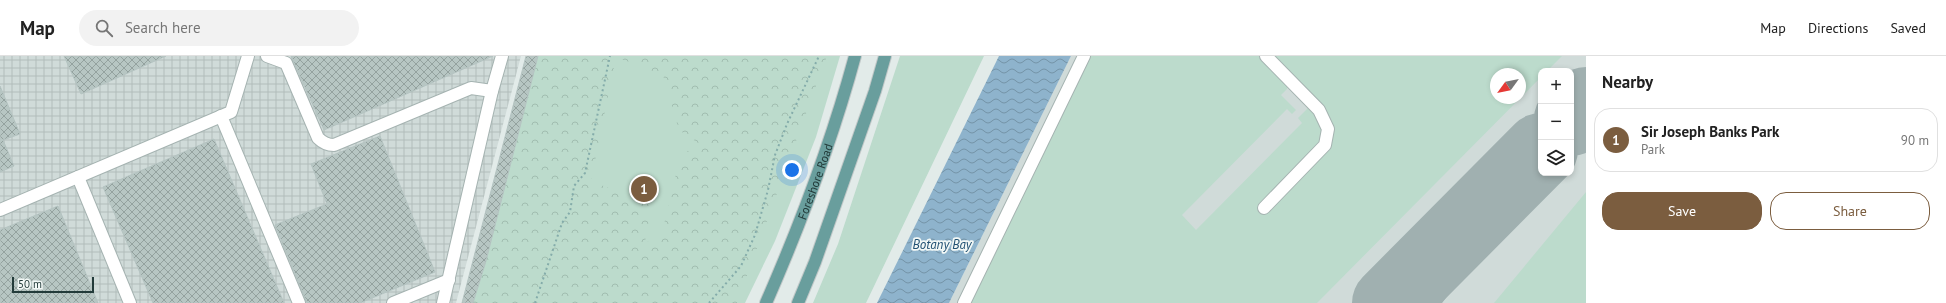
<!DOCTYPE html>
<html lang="en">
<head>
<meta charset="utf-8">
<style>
	body { margin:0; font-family:"PT Sans",sans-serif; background:#f2f2f2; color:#222 }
	.controls { position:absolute; right:12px; top:12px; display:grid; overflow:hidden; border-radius:8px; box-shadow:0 2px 6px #0003 }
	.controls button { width:36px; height:36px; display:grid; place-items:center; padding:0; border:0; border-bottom:1px solid #e0e0e0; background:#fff; color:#222; font:20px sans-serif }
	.compass { position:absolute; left:1490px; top:12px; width:36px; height:36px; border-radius:50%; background:#fff; box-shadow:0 2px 6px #0003; rotate:237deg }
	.scale { position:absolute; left:12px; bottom:10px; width:82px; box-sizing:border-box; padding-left:4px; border:2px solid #233b3a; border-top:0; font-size:11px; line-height:14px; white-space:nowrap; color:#233b3a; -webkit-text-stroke:3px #f2f8f6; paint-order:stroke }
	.you { position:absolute; left:792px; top:114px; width:14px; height:14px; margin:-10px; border:3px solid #fff; border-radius:50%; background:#1a73e8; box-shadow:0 0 0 6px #1a73e833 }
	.badge { display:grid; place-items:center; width:26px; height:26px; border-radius:50%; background:#7b5d3f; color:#fff; font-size:13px; font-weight:700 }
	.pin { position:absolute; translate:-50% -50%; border:2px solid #fff; box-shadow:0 1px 4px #0006 }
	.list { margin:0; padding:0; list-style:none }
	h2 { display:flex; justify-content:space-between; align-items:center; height:52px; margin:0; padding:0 16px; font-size:17px }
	h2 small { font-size:13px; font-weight:400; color:#767676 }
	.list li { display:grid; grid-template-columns:26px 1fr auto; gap:12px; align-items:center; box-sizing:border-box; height:64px; margin:0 8px 8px; padding:0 8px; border:1px solid #e0e0e0; border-radius:16px }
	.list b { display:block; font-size:15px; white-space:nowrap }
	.list p { margin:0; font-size:13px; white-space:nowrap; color:#767676 }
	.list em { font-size:13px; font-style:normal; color:#767676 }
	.actions { display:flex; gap:8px; padding:12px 16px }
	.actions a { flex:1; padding:9px 0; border:1px solid #7b5d3f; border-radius:16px; text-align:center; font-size:14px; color:#7b5d3f }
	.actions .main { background:#7b5d3f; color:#fff }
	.icon { flex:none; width:22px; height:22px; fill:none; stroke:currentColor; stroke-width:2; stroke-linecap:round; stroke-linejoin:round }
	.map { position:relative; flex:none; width:1586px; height:247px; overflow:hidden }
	header { display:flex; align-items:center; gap:24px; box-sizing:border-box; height:56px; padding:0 20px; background:#fff; border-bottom:1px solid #e0e0e0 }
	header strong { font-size:19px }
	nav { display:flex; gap:22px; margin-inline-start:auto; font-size:14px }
	.search { width:280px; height:36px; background:#f2f2f2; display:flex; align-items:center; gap:10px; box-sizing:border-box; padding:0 14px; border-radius:22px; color:#767676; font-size:15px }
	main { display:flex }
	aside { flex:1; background:#fff }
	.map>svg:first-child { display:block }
</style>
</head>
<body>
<header>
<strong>Map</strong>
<div class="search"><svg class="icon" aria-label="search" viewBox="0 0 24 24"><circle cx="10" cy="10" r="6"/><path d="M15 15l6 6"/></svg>Search here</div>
<nav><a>Map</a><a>Directions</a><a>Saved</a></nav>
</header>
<main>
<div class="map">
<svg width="1586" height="247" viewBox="0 0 1586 247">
	<defs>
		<pattern id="industrial-grid" width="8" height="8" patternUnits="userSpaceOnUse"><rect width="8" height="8" fill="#d0dbd9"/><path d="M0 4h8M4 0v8" fill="none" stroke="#b2bdbb"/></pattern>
		<pattern id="forest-crowns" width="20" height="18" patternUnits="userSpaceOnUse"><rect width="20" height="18" fill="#bcdbcc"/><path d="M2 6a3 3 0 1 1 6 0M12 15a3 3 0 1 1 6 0" fill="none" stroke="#a1bdb0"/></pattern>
		<pattern id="water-waves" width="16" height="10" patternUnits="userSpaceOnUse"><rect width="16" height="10" fill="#8eb3cc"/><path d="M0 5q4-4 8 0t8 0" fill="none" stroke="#7493a7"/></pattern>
		<pattern id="building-cross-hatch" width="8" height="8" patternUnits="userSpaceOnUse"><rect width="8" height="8" fill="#b7c6c3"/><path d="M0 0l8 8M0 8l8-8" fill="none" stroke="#94a29f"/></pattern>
	</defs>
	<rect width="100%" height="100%" fill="#e2ebe9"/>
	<!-- built -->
	<path fill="#d0dbd9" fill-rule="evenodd" d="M1071,0H1586V247H949ZM1541,15H1571V117H1541ZM1496,18H1520V42H1496Z"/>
	<!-- industrial -->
	<path fill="url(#industrial-grid)" d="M0,0H521L456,247H0Z"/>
	<!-- green -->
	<g fill="#bcdbcc" fill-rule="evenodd">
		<path d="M527,0H840L816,81L775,185L745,247H462Z"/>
		<path d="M900,0H984L866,247H813L838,188Z"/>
		<path d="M1090,0H1259L1287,30V33L1281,39L1296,54L1292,58L1287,53L1182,159L1196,174L1302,67L1298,62L1311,49C1323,63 1328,76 1320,93L1261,154L1264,157L1326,94C1328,87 1331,80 1331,72C1330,53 1283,14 1268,0H1562L1547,15H1541V21L1317,247H969ZM1496,18H1520V42H1496Z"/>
		<path d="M1586,136V247H1494Z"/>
	</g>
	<!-- forest -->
	<path fill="url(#forest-crowns)" fill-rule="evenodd" d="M527,0H827L737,247H467ZM616,1L663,19L679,74L698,87L680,101L660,185L645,186L652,149L591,125Z"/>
	<!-- water -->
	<path fill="url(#water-waves)" d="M999,0H1071L949,247H877Z"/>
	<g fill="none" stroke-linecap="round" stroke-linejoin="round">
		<!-- taxiway -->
		<g stroke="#a0b0b0" stroke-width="29">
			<path d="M1571,66L1586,50"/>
			<path d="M1424,247L1465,192L1541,102"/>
		</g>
		<!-- runway -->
		<g stroke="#a0b0b0" stroke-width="74">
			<path d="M1571,63L1586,48"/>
			<path d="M1389,247L1541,94"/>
		</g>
	</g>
	<!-- building -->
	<g fill="url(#building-cross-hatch)" stroke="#b5c4c2">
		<path d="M64,0H166L81,38Z"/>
		<path d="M291,0H493L324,74Z"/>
		<path d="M526,0H538L486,205L473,247H462Z"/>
		<path d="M0,30L20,78L3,84L14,110L0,116Z"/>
		<path d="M380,80L435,216L360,247H307L275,169L327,148L311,108Z"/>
		<path d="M214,83L284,247H153L103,131Z"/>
		<path d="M58,150L98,247H0V174Z"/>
	</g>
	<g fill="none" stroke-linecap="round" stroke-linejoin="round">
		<!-- minor casing -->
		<g stroke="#a5b3b1" stroke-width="14">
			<g id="minor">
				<path d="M267,0L286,7L318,82C323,87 327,89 334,89L471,32L492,35"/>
				<path d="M221,60L299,247"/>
				<path d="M78,121L130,247"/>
				<path d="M1264,152L1325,89L1328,73L1319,54L1266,0"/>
				<path d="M0,154L231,56L248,0"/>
				<path d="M393,247L449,224"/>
				<path d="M443,247L492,35L502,0"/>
				<path d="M964,247L1084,0"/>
			</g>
		</g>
		<!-- major casing -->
		<g stroke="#c1c8c8" stroke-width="14">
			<g id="major">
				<path id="s1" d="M766,247C801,167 832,85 855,0"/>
				<path d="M798,247L815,206L875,35L885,0"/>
			</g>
		</g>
		<!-- path -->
		<g stroke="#84acaa" stroke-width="2" stroke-dasharray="2 3" stroke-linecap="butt">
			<path d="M535,247L562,167L570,156L574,130L585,117L610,0"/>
			<path d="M709,247L741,210L755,179L768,134L775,99L787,68L819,0"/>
		</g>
		<!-- minor -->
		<use href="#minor" stroke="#fff" stroke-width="12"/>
		<!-- major -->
		<use href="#major" stroke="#699e9d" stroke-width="12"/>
	</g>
	<g text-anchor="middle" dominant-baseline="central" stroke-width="3.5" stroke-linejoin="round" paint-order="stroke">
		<!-- street labels -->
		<g font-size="12" fill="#233b3a" stroke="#f2f8f6">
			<text stroke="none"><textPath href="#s1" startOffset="131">Foreshore Road</textPath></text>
		</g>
		<!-- water labels -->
		<g font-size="13" font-style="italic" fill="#215173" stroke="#f2f8f6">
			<text x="942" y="188">Botany Bay</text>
		</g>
	</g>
</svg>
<div class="controls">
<button>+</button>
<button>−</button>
<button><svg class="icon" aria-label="layers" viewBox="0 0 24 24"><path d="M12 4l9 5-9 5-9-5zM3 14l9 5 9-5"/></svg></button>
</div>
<svg class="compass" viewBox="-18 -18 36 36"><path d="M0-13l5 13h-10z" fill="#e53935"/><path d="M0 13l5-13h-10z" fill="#767676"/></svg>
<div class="scale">50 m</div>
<div class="you"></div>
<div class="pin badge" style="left:644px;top:133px">1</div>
</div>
<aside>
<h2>Nearby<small></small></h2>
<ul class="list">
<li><span class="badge">1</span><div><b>Sir Joseph Banks Park</b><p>Park</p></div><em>90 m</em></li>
</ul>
<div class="actions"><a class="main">Save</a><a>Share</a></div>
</aside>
</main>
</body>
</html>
